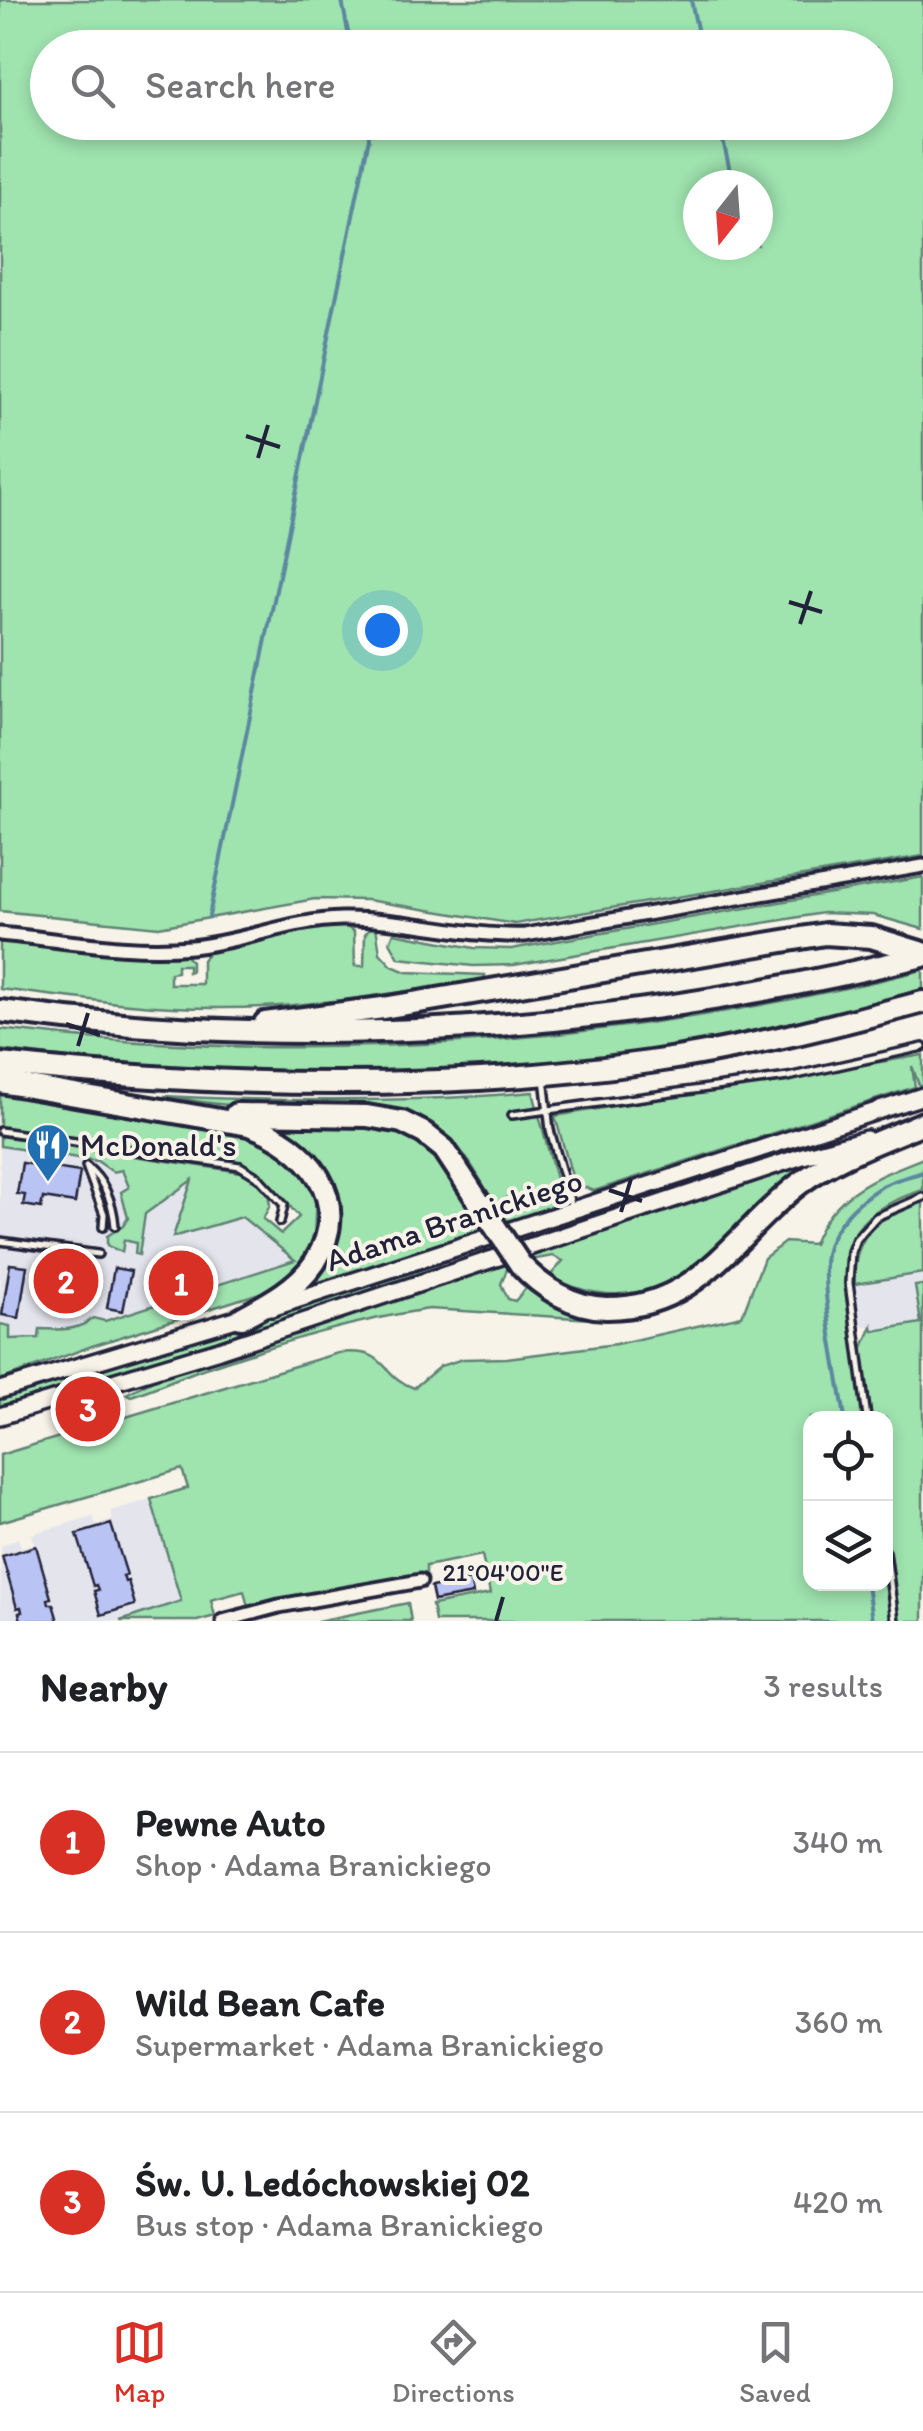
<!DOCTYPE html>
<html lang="en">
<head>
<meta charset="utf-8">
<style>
	body { margin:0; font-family:Itim,sans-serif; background:#f2f2f2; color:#202124 }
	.controls { position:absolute; right:30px; bottom:30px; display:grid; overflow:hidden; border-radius:20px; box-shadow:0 5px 15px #0003 }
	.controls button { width:90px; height:90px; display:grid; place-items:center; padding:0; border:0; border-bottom:2px solid #e0e0e0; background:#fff; color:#202124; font:50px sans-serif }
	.compass { position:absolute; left:683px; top:170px; width:90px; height:90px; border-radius:50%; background:#fff; box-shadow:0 5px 15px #0003; rotate:197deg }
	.you { position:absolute; left:382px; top:630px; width:35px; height:35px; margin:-25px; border:8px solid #fff; border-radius:50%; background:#1a73e8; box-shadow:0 0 0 15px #1a73e833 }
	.badge { display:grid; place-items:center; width:65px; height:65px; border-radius:50%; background:#d93025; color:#fff; font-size:32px; font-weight:700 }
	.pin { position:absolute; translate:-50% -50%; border:5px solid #fff; box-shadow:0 2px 10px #0006 }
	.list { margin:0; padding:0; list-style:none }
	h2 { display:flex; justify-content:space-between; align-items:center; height:130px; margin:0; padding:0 40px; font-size:42px }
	h2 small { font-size:32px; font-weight:400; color:#757577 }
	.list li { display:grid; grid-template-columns:65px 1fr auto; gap:30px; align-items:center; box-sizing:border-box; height:180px; padding:0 40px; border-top:2px solid #e0e0e0 }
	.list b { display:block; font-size:38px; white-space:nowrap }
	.list p { margin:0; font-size:32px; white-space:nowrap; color:#757577 }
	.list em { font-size:32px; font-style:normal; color:#757577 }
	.icon { flex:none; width:55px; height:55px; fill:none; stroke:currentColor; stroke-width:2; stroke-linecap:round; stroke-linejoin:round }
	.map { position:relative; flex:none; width:923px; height:1621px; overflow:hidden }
	.search { position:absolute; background:#fff; box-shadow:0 5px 15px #0003; left:30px; right:30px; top:30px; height:110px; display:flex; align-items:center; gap:25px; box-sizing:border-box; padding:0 35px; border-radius:55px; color:#757577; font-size:38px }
	.sheet { height:670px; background:#fff }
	nav { display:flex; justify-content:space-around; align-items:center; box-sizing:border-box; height:140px; border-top:2px solid #e0e0e0; background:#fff; font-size:28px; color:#757577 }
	nav a { display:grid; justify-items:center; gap:5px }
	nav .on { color:#d93025 }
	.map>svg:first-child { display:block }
</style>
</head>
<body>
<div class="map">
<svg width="923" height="1621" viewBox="0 0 923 1621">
	<rect width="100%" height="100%" fill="#f7f3e8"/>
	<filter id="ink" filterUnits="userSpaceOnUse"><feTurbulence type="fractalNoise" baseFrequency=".01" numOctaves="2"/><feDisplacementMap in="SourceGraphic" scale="20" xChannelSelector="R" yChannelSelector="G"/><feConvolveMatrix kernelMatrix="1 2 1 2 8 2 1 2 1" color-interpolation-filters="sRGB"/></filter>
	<g filter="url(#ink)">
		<!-- built -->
		<g fill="#e4e5ec">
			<path d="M0,1142L152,1167L142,1215L193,1179L234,1218L242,1217L253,1223L295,1260L0,1352Z"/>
			<path d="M923,1273V1322L873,1331L871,1326H860L855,1284Z"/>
			<path d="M151,1499L182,1601L120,1621H0L1,1546L18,1538L21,1547L34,1544L32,1534L93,1516L96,1525L113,1520L110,1511Z"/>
		</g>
		<!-- green -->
		<g fill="#9fe3af" stroke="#608275" stroke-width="2.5" fill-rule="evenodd">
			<path d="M0,0H923V856L515,924L367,900L315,899L159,927L0,911ZM48,48H876V122H48ZM758,185V245H698V185Z"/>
			<path d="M923,877V929L873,915L823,913L514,965L473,966L399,958L390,942L394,933L474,948L511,949Z"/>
			<path d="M344,925L354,932L355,966H364L365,934L372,925L376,926L380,953L392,966L406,972L485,975L484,980C398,992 311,1008 223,1008C149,1009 74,998 0,989V939L184,954L191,961V971L188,972V965H177V972L170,973V984H202V960L210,950L289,931Z"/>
			<path d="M923,970V989C626,1080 306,1090 0,1050V1029C309,1067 621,1045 923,970Z"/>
			<path d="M923,1055V1096L912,1066L915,1087L594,1191L574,1183L555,1116Z"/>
			<path d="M533,1092L562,1202L561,1206L506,1225L504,1221L513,1204L510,1196L494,1204C478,1175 462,1144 433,1125C386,1094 297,1109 242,1106C216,1105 190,1100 164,1096C288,1102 410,1103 533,1092Z"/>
			<path d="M0,1094L263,1137L302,1163L316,1193L314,1238L300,1267L283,1283L266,1291L92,1346L0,1380V1324L10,1326V1339L39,1338L40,1329C60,1330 78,1331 93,1318L105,1321L295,1260L242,1217L173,1237L192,1180L145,1214L139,1255L135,1254L136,1243L124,1240L122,1252L107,1246V1236L123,1226L128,1218L121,1192L129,1187L122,1170L113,1172L97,1161L0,1146V1136L248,1173L268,1194L270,1205L263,1219L281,1234L299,1217C280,1195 264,1172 236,1162L0,1128Z"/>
			<path d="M275,1126C328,1126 402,1116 441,1162C452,1176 462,1193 472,1208L454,1217L465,1227H482L485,1232L302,1289L318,1270L326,1171L303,1141Z"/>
			<path d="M923,1158V1190C841,1216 840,1249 851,1326C855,1357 859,1388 864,1418H810V1584H886V1574L892,1621H435L432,1605L490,1594L482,1555L426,1566V1574L248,1607L244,1591L211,1600L215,1616L197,1621H120L181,1601L151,1499L188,1488L182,1469L0,1522V1455L338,1353C390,1347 377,1374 414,1388L440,1366L463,1359L507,1358L616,1344L742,1316L764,1258L785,1242L813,1244C833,1193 875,1177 923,1158Z"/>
			<path d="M814,1161C730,1221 668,1340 550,1276L563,1261L553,1256L531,1260L528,1256Z"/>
			<path d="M923,1200V1273L855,1284C851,1234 881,1215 923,1200Z"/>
			<path d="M438,1263L440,1269L210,1344L0,1406V1399Z"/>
			<path d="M506,1264L508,1267L501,1284L508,1299L515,1301L526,1288L559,1307L593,1319L429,1309C354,1320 283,1342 211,1366C184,1375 158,1387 131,1396L126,1394L161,1376Z"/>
			<path d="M923,1285V1621H898L886,1529V1418H870L861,1352L872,1326L873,1331L921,1323L915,1286Z"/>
			<path d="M408,1603L411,1621H317Z"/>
		</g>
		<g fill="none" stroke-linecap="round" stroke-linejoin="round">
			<!-- stream -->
			<g stroke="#5b889f" stroke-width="4">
				<path d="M342,0L351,48"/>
				<path d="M691,0L701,48"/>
				<path d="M719,122L733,185"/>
				<path d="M209,916L369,138L366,122"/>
				<path d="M845,1418C839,1378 820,1291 826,1254C831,1227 856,1202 879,1188C891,1180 909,1177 923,1172"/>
				<path d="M867,1584L872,1621"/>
			</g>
		</g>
		<!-- building -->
		<g fill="#b9c3f4" stroke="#22223b" stroke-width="2.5">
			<path d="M22,1163L80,1172L75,1203L43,1198L41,1208L23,1205L25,1195L17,1194Z"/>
			<path d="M58,1258L80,1262L79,1272L83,1273L82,1277L55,1273Z"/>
			<path d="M10,1264L27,1266L19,1318L2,1315Z"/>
			<path d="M114,1268L131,1271L123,1311L107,1308Z"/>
			<path d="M54,1273L82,1277L80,1290H76L72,1314L49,1310Z"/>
			<path d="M187,1275L190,1286L174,1291L171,1280Z"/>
			<path d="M111,1524L127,1575L123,1576L125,1582L128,1581L135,1605L101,1615L94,1591L98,1590L96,1585L93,1586L77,1534Z"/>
			<path d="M36,1546L51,1598L48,1599L49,1604H53L58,1621H21L19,1613L22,1612L21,1607L17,1608L2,1556Z"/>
			<path d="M470,1580L473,1594L434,1601L431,1587Z"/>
		</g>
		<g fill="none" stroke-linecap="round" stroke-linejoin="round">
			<!-- lane casing -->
			<g stroke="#22223b" stroke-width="12">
				<g id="lane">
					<path d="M544,1078L550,1130L572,1208"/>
					<path d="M512,1115L788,1077L923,1047"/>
					<path d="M0,1131L240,1166L258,1177L284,1205L280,1222"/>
					<path d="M86,1166C105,1181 113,1202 115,1226"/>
					<path d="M87,1169L104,1214L103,1227"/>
					<path d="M0,1241L98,1254"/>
					<path d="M867,1418L849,1283L851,1252L856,1239L876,1217L923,1197"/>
					<path d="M886,1552L895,1621"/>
				</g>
			</g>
			<!-- street casing -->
			<g stroke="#22223b" stroke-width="19">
				<g id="street">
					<path d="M0,934C63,940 128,953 191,947C243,942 291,920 342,919C404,918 463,937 525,935L923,866"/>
					<path d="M223,1621L279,1606L420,1581"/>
				</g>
			</g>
			<!-- secondary casing -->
			<g stroke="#22223b" stroke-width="22">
				<g id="secondary">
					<path d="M271,1308L923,1096"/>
					<path d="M0,1390L249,1315"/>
					<path d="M0,1416L219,1350L803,1156L866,1139"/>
				</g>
			</g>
			<!-- highway casing -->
			<g stroke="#22223b" stroke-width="28">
				<g id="highway">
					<path d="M0,1011C313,1053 616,1031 923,956"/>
					<path d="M265,1023L383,1008L825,934L871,937L923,953"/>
					<path d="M0,1064C215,1087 435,1093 650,1062C742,1049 833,1026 923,1002"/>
					<path d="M0,1082L249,1125C308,1145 354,1200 315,1262C298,1288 267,1304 241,1318"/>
					<path d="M236,1114L367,1116L402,1122L424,1133L444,1149L492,1222"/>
					<path d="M520,1264C542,1288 572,1307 606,1308C699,1309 734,1234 799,1184C836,1156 881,1141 923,1123"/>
				</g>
			</g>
			<!-- lane -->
			<use href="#lane" stroke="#f7f3e8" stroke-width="5"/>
			<!-- street -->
			<use href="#street" stroke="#f7f3e8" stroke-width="11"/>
			<!-- secondary -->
			<use href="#secondary" stroke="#f7f3e8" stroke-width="15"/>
			<!-- highway -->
			<use href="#highway" stroke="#f7f3e8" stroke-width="20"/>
			<!-- highway-bridge casing -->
			<g stroke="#22223b" stroke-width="28" stroke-linecap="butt">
				<path id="highway-bridge" d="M492,1222L520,1264"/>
			</g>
			<!-- highway-bridge -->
			<use href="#highway-bridge" stroke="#f7f3e8" stroke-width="20"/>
		</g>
	</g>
	<!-- ticks -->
	<path fill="none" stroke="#22223b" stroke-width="4" d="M246,436L280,447M258,458L268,425M789,602L822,612M800,624L811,591M66,1024L100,1035M78,1046L88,1013M609,1190L642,1201M621,1212L631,1179M496,1621L503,1597"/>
	<!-- icons -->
	<defs>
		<g id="restaurant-pin" transform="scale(2.25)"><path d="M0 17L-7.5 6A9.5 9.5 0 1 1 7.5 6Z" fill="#1f6fb2" stroke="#f7f3e8"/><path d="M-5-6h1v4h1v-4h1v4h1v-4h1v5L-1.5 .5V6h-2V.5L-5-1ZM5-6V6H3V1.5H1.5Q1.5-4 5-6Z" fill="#fff"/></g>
	</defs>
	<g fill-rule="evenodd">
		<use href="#restaurant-pin" x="48" y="1145"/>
	</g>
	<g text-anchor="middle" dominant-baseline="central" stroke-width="8" stroke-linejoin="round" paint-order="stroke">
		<!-- poi labels -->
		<g font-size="32" fill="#22223b" stroke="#f7f3e8" text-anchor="start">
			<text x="80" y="1145">McDonald's</text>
		</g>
		<!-- street labels -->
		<g font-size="32" fill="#22223b" stroke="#f7f3e8">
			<text transform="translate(454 1220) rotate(-18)">Adama Branickiego</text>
		</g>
	</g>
	<g font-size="25" text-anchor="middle" fill="#22223b" stroke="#f7f3e8" stroke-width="8" stroke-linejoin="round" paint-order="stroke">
		<text x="503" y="1581">21°04'00"E</text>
	</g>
</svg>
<div class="controls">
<button><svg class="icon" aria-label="locate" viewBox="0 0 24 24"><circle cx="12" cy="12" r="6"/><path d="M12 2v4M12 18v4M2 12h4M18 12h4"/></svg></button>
<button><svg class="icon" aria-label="layers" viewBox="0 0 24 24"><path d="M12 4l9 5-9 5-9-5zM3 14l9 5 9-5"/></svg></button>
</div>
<svg class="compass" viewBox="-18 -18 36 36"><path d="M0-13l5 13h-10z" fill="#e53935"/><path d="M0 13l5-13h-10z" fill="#757577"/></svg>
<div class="you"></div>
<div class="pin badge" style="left:181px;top:1283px">1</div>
<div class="pin badge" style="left:66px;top:1281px">2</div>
<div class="pin badge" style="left:88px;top:1409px">3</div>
<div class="search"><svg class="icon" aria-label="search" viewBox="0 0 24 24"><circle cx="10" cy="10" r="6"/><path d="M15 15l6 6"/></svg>Search here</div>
</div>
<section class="sheet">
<h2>Nearby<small>3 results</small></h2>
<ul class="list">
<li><span class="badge">1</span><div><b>Pewne Auto</b><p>Shop · Adama Branickiego</p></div><em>340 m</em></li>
<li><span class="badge">2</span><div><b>Wild Bean Cafe</b><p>Supermarket · Adama Branickiego</p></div><em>360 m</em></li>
<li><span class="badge">3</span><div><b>Św. U. Ledóchowskiej 02</b><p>Bus stop · Adama Branickiego</p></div><em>420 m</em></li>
</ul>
</section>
<nav>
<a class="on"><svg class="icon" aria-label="map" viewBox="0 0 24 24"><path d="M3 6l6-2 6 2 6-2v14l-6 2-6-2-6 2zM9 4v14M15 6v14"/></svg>Map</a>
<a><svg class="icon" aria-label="directions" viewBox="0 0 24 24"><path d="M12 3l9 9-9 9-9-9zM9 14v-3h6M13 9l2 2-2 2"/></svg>Directions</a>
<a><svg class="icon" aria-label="saved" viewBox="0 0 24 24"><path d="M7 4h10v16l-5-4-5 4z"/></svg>Saved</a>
</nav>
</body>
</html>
